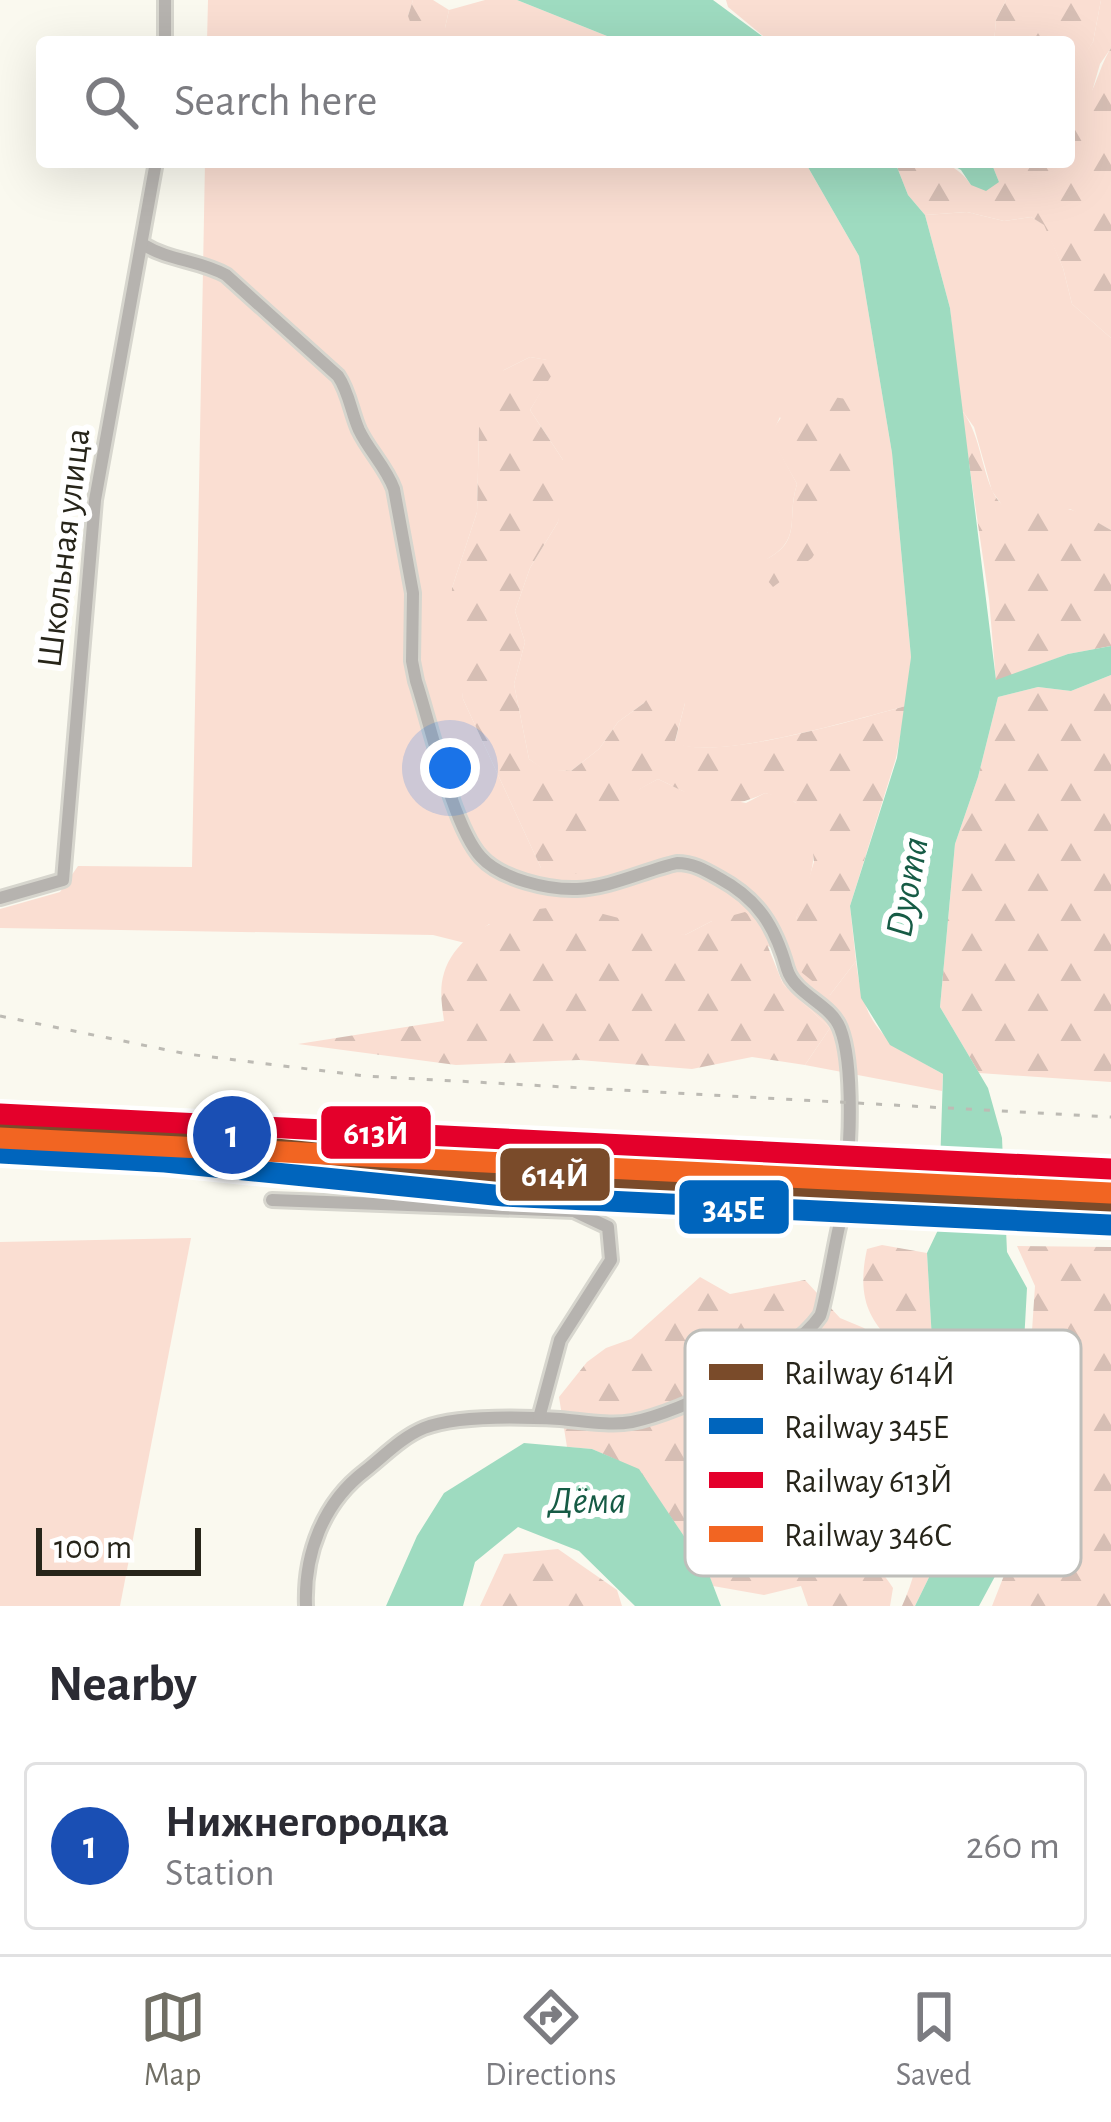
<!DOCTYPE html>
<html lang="en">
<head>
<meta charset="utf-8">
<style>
	body { margin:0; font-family:"Alegreya Sans",sans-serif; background:#f7f7f7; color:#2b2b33 }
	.scale { position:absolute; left:36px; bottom:30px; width:165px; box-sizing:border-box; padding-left:12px; border:6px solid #27251a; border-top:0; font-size:33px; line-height:42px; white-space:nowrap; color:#27251a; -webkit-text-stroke:9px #fff; paint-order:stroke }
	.you { position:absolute; left:450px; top:768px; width:42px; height:42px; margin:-30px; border:9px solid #fff; border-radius:50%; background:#1a73e8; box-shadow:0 0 0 18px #1a73e833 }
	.badge { display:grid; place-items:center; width:78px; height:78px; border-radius:50%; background:#716f65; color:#fff; font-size:39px; font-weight:700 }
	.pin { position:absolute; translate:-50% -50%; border:6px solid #fff; box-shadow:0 3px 12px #0006 }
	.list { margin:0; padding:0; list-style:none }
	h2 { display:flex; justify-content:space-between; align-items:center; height:156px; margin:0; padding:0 48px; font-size:51px }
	h2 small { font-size:39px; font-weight:400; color:#7c7c81 }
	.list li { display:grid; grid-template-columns:78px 1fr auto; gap:36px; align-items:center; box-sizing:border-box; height:168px; margin:0 24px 24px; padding:0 24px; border:3px solid #e1e1e2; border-radius:12px }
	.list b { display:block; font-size:45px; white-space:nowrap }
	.list p { margin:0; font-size:39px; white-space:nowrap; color:#7c7c81 }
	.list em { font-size:39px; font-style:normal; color:#7c7c81 }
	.icon { flex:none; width:66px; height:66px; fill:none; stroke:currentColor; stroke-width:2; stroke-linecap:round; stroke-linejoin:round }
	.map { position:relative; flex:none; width:1111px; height:1606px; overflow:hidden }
	.search { position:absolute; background:#fff; box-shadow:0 12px 48px #0002; left:36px; right:36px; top:36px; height:132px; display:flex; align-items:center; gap:30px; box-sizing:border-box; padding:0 42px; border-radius:12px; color:#7c7c81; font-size:45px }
	.sheet { height:348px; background:#fff }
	nav { display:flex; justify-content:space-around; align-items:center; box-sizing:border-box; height:168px; border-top:3px solid #e1e1e2; background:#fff; font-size:33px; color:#7c7c81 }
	nav a { display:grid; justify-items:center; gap:6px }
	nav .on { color:#716f65 }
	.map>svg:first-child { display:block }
</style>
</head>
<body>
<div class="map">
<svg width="1111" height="1606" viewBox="0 0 1111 1606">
	<defs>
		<pattern id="forest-firs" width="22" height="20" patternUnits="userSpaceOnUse" patternTransform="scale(3)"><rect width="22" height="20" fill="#faded2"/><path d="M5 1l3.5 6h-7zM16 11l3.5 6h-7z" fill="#d6beb4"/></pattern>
	</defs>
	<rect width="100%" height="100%" fill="#faf9ef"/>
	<!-- green -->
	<g fill="#faded2" fill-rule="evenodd">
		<path d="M208,0H413L408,16L445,28L449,10L485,0H517L622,42H207Z"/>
		<path d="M726,0H1006L996,20L994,42H779L768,40L728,7Z"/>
		<path d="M1101,0H1111V48L1100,64L1091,95L1079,112L1069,117V76L1093,42Z"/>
		<path d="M205,162H805L859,256L892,453L911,657L906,706C864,717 707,764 675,742L685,703H644L618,722L599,749L571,771L544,770L529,759L514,684L525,642L515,611L530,568L558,522L563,460L530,410L552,373L547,360L530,357L504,370L479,428L477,512L452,588L463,699L541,868L641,788L658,779L683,791L746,803L765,793C773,795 787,797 793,801C832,826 808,887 796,919L830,995L856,961C864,1030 885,1042 943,1074L942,1091L805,1065L830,1028L783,984L772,948L712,921L685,935L489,924L465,943L433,935L0,928V909L60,892L78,866L192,867ZM780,417L828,532L767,559C803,539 786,518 797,484L771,436Z"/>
		<path d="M967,212L1004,221L1031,217L1045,225L1063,268L1072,304L1111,338V530L1070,509L1015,512L1004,508L992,491L974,427L961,409L950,308L925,215Z"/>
		<path d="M191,1238L120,1606H0V1242Z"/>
	</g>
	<!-- forest -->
	<g fill="url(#forest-firs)">
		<path d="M413,0H433L449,10L445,28L431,36L413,30L408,16Z"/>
		<path d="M1006,0H1101L1093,42L1072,75L1069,76V42H994L996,20Z"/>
		<path d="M1111,48V338L1072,304L1063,268L1044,225L1031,217L1004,221L967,212L925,215L908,195L895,162C927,162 952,156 971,185L999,182L991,162H1069V117C1095,103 1096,71 1111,48Z"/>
		<path d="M530,357L548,360L553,373L530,410L563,460L566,488L558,522L530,568L515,611L525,642L514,684L529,759L544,769L571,771L599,749L618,722L644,703L658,684H679L685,703L675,741C705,765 865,717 906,706L896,758L850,906L856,961L830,995L801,972L796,919L814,862L810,824L795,802L765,793C721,815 700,799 658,779L640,789L592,862L581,872L563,878L541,868L463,699L451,624L452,588L477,512L479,428L485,390L504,370Z"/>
		<path d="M825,396L847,399L855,418L856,459L828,532L812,558L773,587L761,573L767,559C803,540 786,518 797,484L770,436C783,409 796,402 825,396Z"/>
		<path d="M961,409C980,434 980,462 992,490C1008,526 1038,503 1068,509C1082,512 1098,523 1111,530V646L1068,654L996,681L989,599Z"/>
		<path d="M1111,675V1082L979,1073L940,1007L955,844L978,777L998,697L1038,687L1071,691Z"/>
		<path d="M572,906L685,935L712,921L745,912L758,922L783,984L830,1028L805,1065L752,1057L692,1069L579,1060L456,1065L298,1044L444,1021C442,1006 439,989 444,973C460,922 527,907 572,906Z"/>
		<path d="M882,1245L927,1253L940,1480L936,1563L915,1606H902C922,1563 933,1497 900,1457C905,1435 919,1417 916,1394C907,1330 848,1336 867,1249Z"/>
		<path d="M1017,1246L1111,1247V1606H992L1018,1540L1035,1286Z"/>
		<path d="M700,1277L730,1294L805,1280L840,1318L864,1328L887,1351L895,1393L851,1475L836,1485L795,1453L776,1456L768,1473L823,1511L827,1530C854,1549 875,1559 893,1588L890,1606H808L801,1586L764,1595L713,1586L708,1572L639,1470L592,1449L567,1447L559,1397L587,1362L606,1348L631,1339Z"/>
		<path d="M558,1549L617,1590L622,1606H480L504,1554Z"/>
	</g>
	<!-- water -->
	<g fill="#9edbc0">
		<path d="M517,0H713L770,42H622Z"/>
		<path d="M805,162H895L908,195L925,215L950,308L996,680L1068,654L1111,646V675L1071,691L1038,687L998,697L978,777L955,844L940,1007L988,1088L1002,1138L1007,1252L1027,1288L1013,1543L979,1606H915L936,1563L940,1480L927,1253L938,1230L943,1074L890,1045L861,998L850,906L897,758L911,657L892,453L859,256Z"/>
		<path d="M947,162H991L999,182L986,191L971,185L961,170Z"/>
		<path d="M524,1443L592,1449L639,1469L708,1572L721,1606H635L579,1551L518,1527L475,1562L463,1606H386L417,1536L444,1493Z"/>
	</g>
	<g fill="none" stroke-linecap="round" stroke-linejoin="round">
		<!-- street casing -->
		<g stroke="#d7d6ce" stroke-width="18">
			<g id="street">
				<path d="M165,0V42"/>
				<path d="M144,245C170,261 199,260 226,275L338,376C349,392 351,412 359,430C369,451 386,467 394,489L413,593L412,661L416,681C430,723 453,827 481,857C501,879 548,890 577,889C610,888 646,870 677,863C693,863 705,870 719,878C758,899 775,926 787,969C795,995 830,1003 840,1028C856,1068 850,1186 839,1227C835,1243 824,1309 820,1316C790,1359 683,1412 632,1422C610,1426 583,1421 560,1419C524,1417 457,1415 424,1428C402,1437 384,1456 365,1471C323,1503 304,1554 306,1606"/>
				<path d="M0,898L63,880L95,500L156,162"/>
				<path d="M272,1200L574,1211L608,1227L611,1260L560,1340L539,1418"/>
			</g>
		</g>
		<!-- street -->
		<use href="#street" stroke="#b6b3af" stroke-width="12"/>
		<!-- rail -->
		<g stroke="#bdbbb4" stroke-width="3" stroke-dasharray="6 12" stroke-linecap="butt">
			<path d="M0,1016L187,1054L365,1076L1111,1117"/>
			<path d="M0,1158L1111,1213"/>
		</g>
		<!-- rail-1 casing -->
		<g stroke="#fff" stroke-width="30">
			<path id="rail-1" d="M0,1129L167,1138L505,1172L1111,1201"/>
		</g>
		<!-- rail-2 casing -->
		<g stroke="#fff" stroke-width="30">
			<path id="rail-2" d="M0,1153L165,1162L504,1196L1110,1225"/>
		</g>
		<!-- rail-3 casing -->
		<g stroke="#fff" stroke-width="30">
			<path id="rail-3" d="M0,1114L1111,1169"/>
		</g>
		<!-- rail-4 casing -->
		<g stroke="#fff" stroke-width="30">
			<path id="rail-4" d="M0,1138L1110,1193"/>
		</g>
		<!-- rail-1 -->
		<use href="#rail-1" stroke="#7a4b2a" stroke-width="21"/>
		<!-- rail-2 -->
		<use href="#rail-2" stroke="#0065bd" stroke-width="21"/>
		<!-- rail-3 -->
		<use href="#rail-3" stroke="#e4002b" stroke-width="21"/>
		<!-- rail-4 -->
		<use href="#rail-4" stroke="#f26522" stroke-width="21"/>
	</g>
	<g text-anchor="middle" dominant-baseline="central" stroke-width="12" stroke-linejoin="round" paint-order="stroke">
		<!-- street labels -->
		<g font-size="36" fill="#27251a" stroke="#fff">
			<text transform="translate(64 548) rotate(-83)">Школьная улица</text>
		</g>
		<!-- water labels -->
		<g font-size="39" font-style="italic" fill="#165b45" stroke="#fff">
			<text transform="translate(908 887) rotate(-80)">Dyoma</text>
			<text x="587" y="1501">Дёма</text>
		</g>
	</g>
	<!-- legend -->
	<rect x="685" y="1330" width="396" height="246" rx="18" fill="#fff" stroke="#bebeba" stroke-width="3"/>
	<rect x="709" y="1364" width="54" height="16" fill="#7a4b2a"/>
	<rect x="709" y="1418" width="54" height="16" fill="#0065bd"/>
	<rect x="709" y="1472" width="54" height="16" fill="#e4002b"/>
	<rect x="709" y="1526" width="54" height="16" fill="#f26522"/>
	<g font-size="33" fill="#27251a">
		<text x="784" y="1384">Railway 614Й</text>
		<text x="784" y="1438">Railway 345Е</text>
		<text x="784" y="1492">Railway 613Й</text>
		<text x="784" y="1546">Railway 346С</text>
	</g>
	<g stroke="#fff" stroke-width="4.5">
		<rect x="319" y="1104" width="114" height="57" rx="12" fill="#e4002b"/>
		<rect x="498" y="1146" width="114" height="57" rx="12" fill="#7a4b2a"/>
		<rect x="677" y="1178" width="114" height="58" rx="12" fill="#0065bd"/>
	</g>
	<g font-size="33" text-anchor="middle" font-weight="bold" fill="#fff">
		<text x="376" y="1144">613Й</text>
		<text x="555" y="1186">614Й</text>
		<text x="734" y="1219">345Е</text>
	</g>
</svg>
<div class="scale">100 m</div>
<div class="you"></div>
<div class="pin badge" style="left:232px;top:1135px;background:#1a4fb4">1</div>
<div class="search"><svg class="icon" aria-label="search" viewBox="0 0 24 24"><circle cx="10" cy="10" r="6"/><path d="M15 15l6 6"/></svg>Search here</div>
</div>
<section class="sheet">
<h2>Nearby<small></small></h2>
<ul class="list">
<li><span class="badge" style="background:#1a4fb4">1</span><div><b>Нижнегородка</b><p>Station</p></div><em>260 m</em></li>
</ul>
</section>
<nav>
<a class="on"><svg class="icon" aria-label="map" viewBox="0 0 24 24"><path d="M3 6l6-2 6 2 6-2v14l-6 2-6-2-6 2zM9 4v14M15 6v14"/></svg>Map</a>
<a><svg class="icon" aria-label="directions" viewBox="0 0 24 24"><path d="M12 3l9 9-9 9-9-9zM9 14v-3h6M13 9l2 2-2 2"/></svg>Directions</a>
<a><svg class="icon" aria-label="saved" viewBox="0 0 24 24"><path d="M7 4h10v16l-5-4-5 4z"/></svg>Saved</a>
</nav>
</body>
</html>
